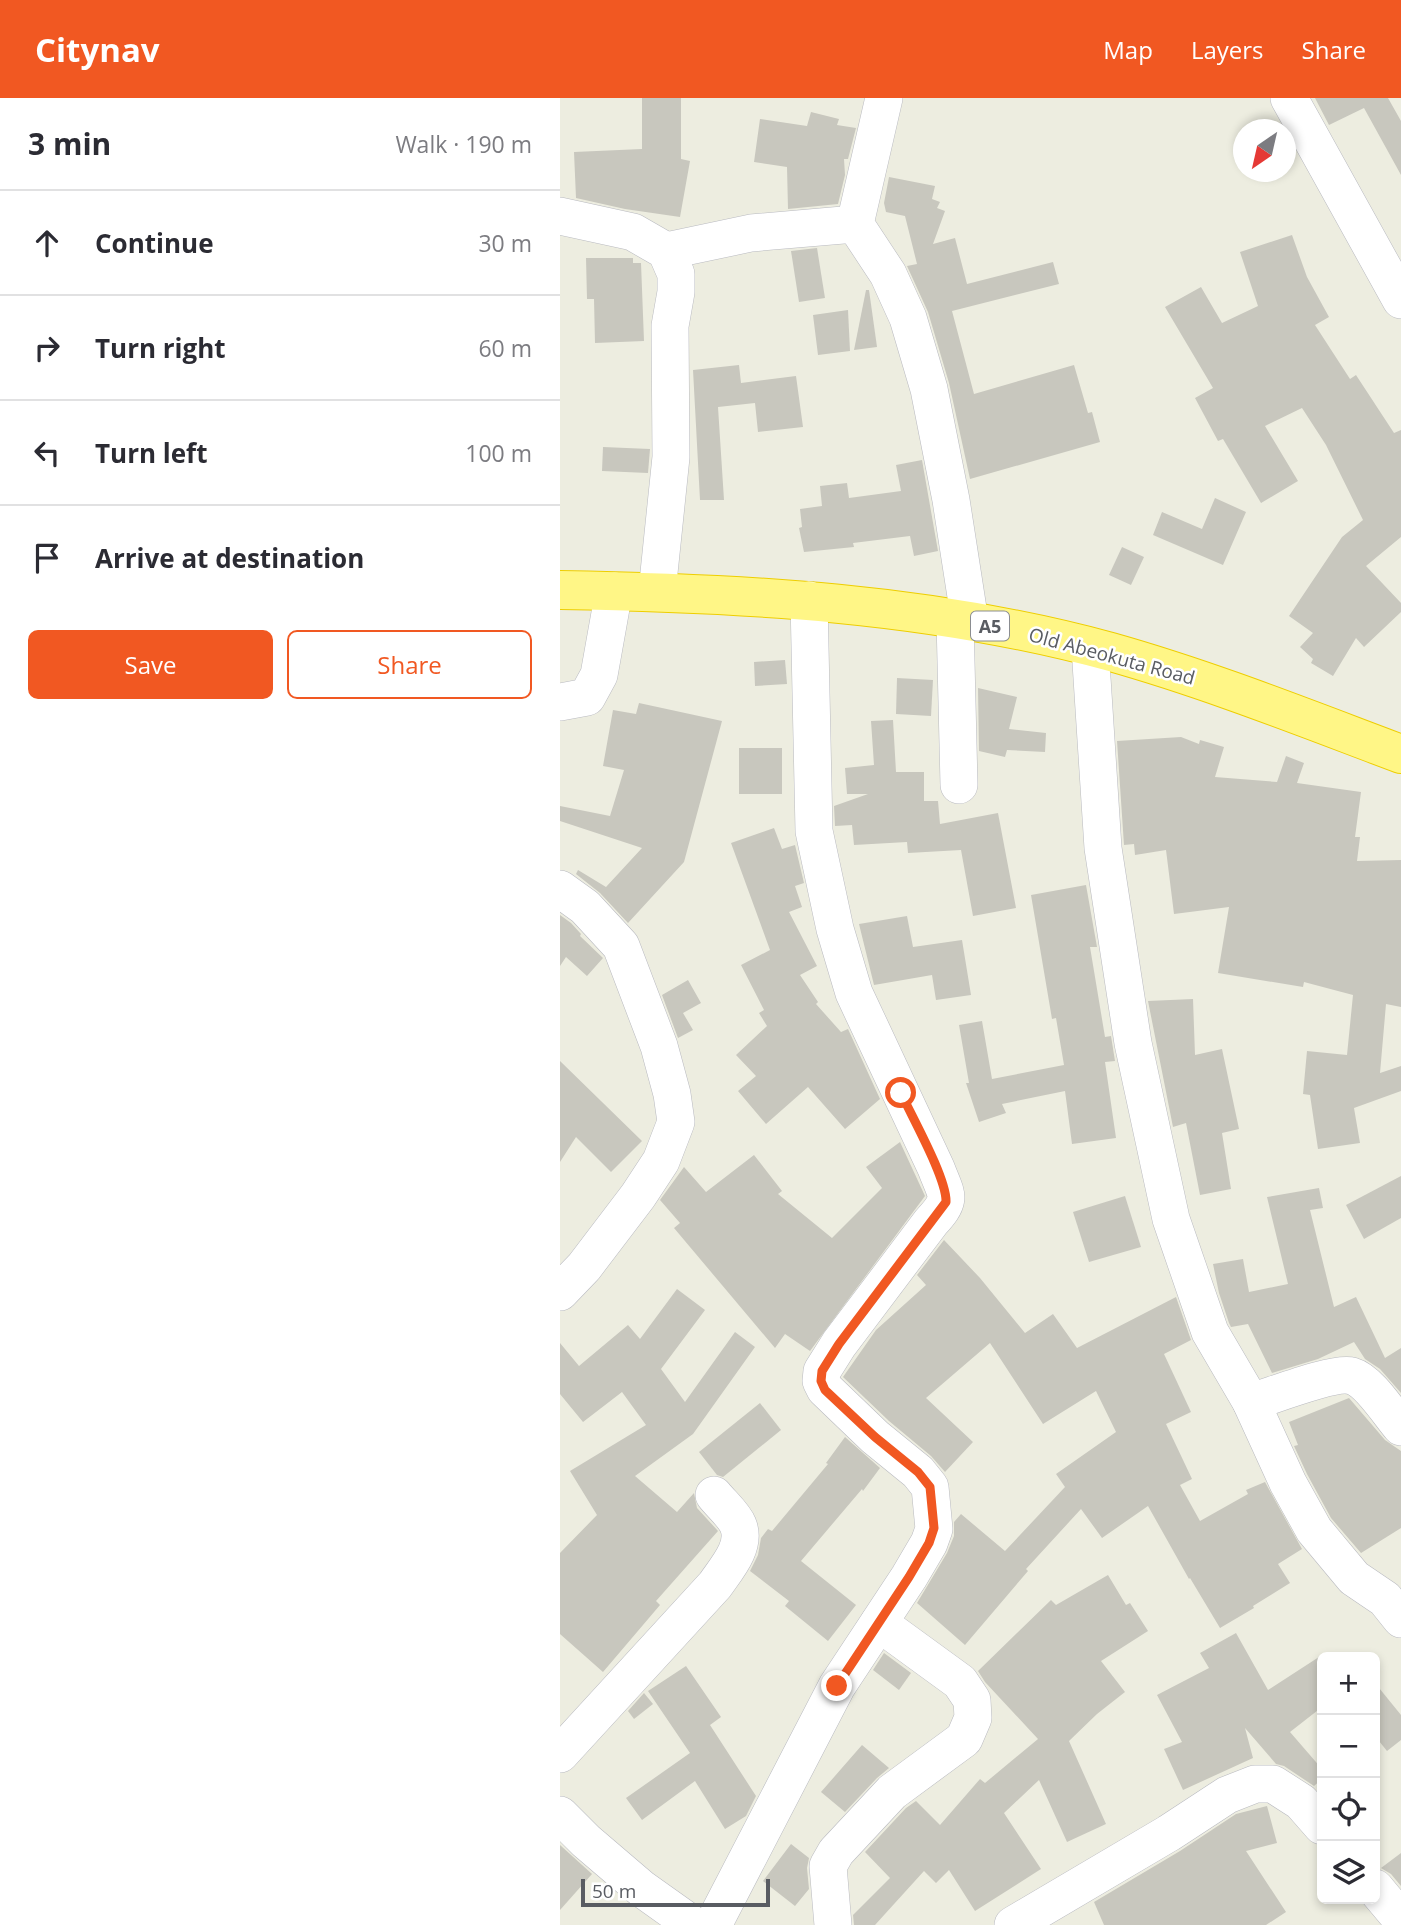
<!DOCTYPE html>
<html lang="en">
<head>
<meta charset="utf-8">
<style>
	body { margin:0; font-family:"Open Sans",sans-serif; background:#f2f2f3; color:#2b2b33 }
	.controls { position:absolute; right:21px; bottom:21px; display:grid; overflow:hidden; border-radius:10px; box-shadow:0 4px 10px #0003 }
	.controls button { width:63px; height:63px; display:grid; place-items:center; padding:0; border:0; border-bottom:2px solid #e1e1e2; background:#fff; color:#2b2b33; font:35px sans-serif }
	.compass { position:absolute; left:673px; top:21px; width:63px; height:63px; border-radius:50%; background:#fff; box-shadow:0 4px 10px #0003; rotate:214deg }
	.scale { position:absolute; left:21px; bottom:18px; width:189px; box-sizing:border-box; padding-left:7px; border:4px solid #595c62; border-top:0; font-size:19px; line-height:24px; white-space:nowrap; color:#595c62; -webkit-text-stroke:5px #fff; paint-order:stroke }
	.stop { position:absolute; width:21px; height:21px; margin:-16px; border:5px solid #f15822; border-radius:50%; background:#fff }
	.stop.end { background:#f15822; border-color:#fff; box-shadow:0 2px 7px #0008 }
	.list { margin:0; padding:0; list-style:none }
	h2 { display:flex; justify-content:space-between; align-items:center; height:91px; margin:0; padding:0 28px; font-size:30px }
	h2 small { font-size:23px; font-weight:400; color:#7c7c81 }
	.list li { display:grid; grid-template-columns:46px 1fr auto; gap:21px; align-items:center; box-sizing:border-box; height:105px; padding:0 28px; border-top:2px solid #e1e1e2 }
	.list b { display:block; font-size:26px; white-space:nowrap }
	.list em { font-size:23px; font-style:normal; color:#7c7c81 }
	.actions { display:flex; gap:14px; padding:21px 28px }
	.actions a { flex:1; padding:16px 0; border:2px solid #f15822; border-radius:10px; text-align:center; font-size:24px; color:#f15822 }
	.actions .main { background:#f15822; color:#fff }
	.icon { flex:none; width:38px; height:38px; fill:none; stroke:currentColor; stroke-width:2; stroke-linecap:round; stroke-linejoin:round }
	.map { position:relative; flex:none; width:841px; height:1827px; overflow:hidden }
	header { display:flex; align-items:center; gap:42px; box-sizing:border-box; height:98px; padding:0 35px; background:#f15822; color:#fff }
	header strong { font-size:33px }
	nav { display:flex; gap:38px; margin-inline-start:auto; font-size:24px }
	main { display:flex }
	aside { flex:1; background:#fff }
	.map>svg:first-child { display:block }
</style>
</head>
<body>
<header>
<strong>Citynav</strong>
<nav><a>Map</a><a>Layers</a><a>Share</a></nav>
</header>
<main>
<aside>
<h2>3 min<small>Walk · 190 m</small></h2>
<ul class="list">
<li><svg class="icon" aria-label="ahead" viewBox="0 0 24 24"><path d="M12 20V5M6 11l6-6 6 6"/></svg><div><b>Continue</b></div><em>30 m</em></li>
<li><svg class="icon" aria-label="right" viewBox="0 0 24 24"><path d="M7 20v-9h11M14 6l5 5-5 5"/></svg><div><b>Turn right</b></div><em>60 m</em></li>
<li><svg class="icon" aria-label="left" viewBox="0 0 24 24"><path d="M17 20v-9H6M10 6l-5 5 5 5"/></svg><div><b>Turn left</b></div><em>100 m</em></li>
<li><svg class="icon" aria-label="arrive" viewBox="0 0 24 24"><path d="M6 21V4h12l-3 4 3 4H6"/></svg><div><b>Arrive at destination</b></div></li>
</ul>
<div class="actions"><a class="main">Save</a><a>Share</a></div>
</aside>
<div class="map">
<svg width="841" height="1827" viewBox="0 0 841 1827">
	<rect width="100%" height="100%" fill="#edede0"/>
	<!-- building -->
	<g fill="#c8c7be">
		<path d="M82,0H121V61L130,63L120,119L65,111L16,100L14,54L82,51Z"/>
		<path d="M755,0H828L841,23V77L804,10L769,27Z"/>
		<path d="M251,14L279,21L277,27L296,30L288,61H284L285,77L278,106L228,111L227,69L194,64L200,21L247,28Z"/>
		<path d="M329,79L375,88L372,101L380,104L377,110L385,113L373,146L395,140L407,186L493,164L499,186L392,213L414,296L514,267L528,315L532,314L540,344L410,381L389,285L368,214L347,168L357,166L345,118L326,114L324,105Z"/>
		<path d="M732,137L747,179L769,219L755,227L790,281L796,277L834,335L841,332V439L806,468L841,505V514L804,549L796,540L773,578L751,565L753,561L740,549L753,535L729,518L782,439L803,422L766,347L742,310L705,328L738,383L701,405L663,341L658,343L635,300L653,290L605,209L641,189L662,225L698,208L680,154Z"/>
		<path d="M257,150L265,200L239,204L231,153Z"/>
		<path d="M26,160H73V165H81L84,243L35,245L34,201H27Z"/>
		<path d="M306,192H309L317,249L294,252Z"/>
		<path d="M288,212L290,253L258,257L253,217Z"/>
		<path d="M179,267L181,285L236,278L243,329L198,334L195,305L158,309L164,402H140L133,272Z"/>
		<path d="M43,349L90,351L88,375L42,373Z"/>
		<path d="M362,362L378,453L354,458L350,438L293,445L294,449L244,454L239,430L242,429L240,411L262,408L260,388L287,385L289,400L341,393L336,367Z"/>
		<path d="M655,400L686,414L663,467L593,437L602,414L642,431Z"/>
		<path d="M562,449L584,459L571,487L549,477Z"/>
		<path d="M225,562L227,586L195,588L194,564Z"/>
		<path d="M337,580L373,582L371,618L336,616Z"/>
		<path d="M418,590L457,599L449,631L486,635L485,654L447,652L445,659L419,653Z"/>
		<path d="M79,605L162,623L124,764L68,825L40,795L16,776L18,772L46,789L82,750L0,723V708L50,718L64,672L43,668L53,612L76,616Z"/>
		<path d="M333,622L336,674H364V703H378L380,726L438,715L456,810L413,818L401,752L348,755L347,744L294,747L292,727L275,728L274,708L308,696H287L285,670L314,667L311,623Z"/>
		<path d="M621,639L639,646L640,642L664,649L655,679L717,684L726,658L744,665L737,685L801,694L795,739H800L797,763L841,762V909L826,906L820,975L841,968V993L794,1010L800,1045L758,1051L750,997L743,996L747,953L787,957L793,897L744,884L743,889L658,875L669,809L614,816L606,752L575,757L574,746L564,747L557,643Z"/>
		<rect x="179" y="650" width="43" height="46"/>
		<path d="M214,730L222,751L235,747L244,785L235,788L242,809L229,814L257,868L240,877L258,904L256,906L281,934L288,931L320,1001L285,1031L248,989L206,1026L178,993L196,978L176,957L207,928L199,915L204,912L181,867L210,852L171,745Z"/>
		<path d="M526,787L537,849H530L545,939L551,938L555,963L545,964L556,1040L512,1046L505,993L442,1006L446,1015L419,1024L406,985H409L399,927L422,923L432,981L504,967L496,920L492,921L471,797Z"/>
		<path d="M0,817L11,825L21,836L20,838L43,860L27,878L6,859L0,868Z"/>
		<path d="M347,818L353,849L402,842L411,897L376,902L372,877L314,887L299,826Z"/>
		<path d="M128,882L141,905L123,915L133,932L118,940L102,897Z"/>
		<path d="M633,901L635,957L662,951L679,1031L662,1035L671,1091L640,1097L626,1025L613,1029L588,903Z"/>
		<path d="M0,963L82,1043L51,1074L16,1039L0,1064Z"/>
		<path d="M340,1044L365,1098L250,1253L225,1236L215,1250L114,1130L120,1125L100,1102L124,1069L146,1094L194,1057L222,1093L218,1096L272,1140L322,1090L306,1069Z"/>
		<path d="M841,1078V1120L804,1141L786,1107Z"/>
		<path d="M759,1090L763,1110L750,1112L774,1209L796,1199L825,1260L841,1250V1295L820,1271L805,1261L794,1244L758,1261L712,1275L688,1226L671,1229L669,1225L659,1195L653,1166L683,1161L689,1194L728,1186L707,1099Z"/>
		<path d="M565,1098L581,1149L529,1164L513,1114Z"/>
		<path d="M384,1142L420,1180L465,1235L493,1216L517,1250L616,1199L631,1242L604,1256L631,1314L606,1326L632,1381L620,1387L640,1423L688,1396L686,1392L705,1384L742,1451L718,1466L730,1485L693,1508L694,1510L660,1530L630,1480L629,1481L588,1408L542,1440L521,1411L466,1471L468,1473L405,1547L357,1505L387,1455L394,1438V1424L401,1416L445,1453L505,1389L496,1376L556,1334L536,1293L483,1326L430,1245L366,1300L413,1344L385,1374L371,1358L329,1323L283,1279L316,1232L366,1187L357,1177Z"/>
		<path d="M117,1191L145,1212L101,1271L125,1304L175,1234L195,1249L133,1336L75,1378L117,1414L134,1395L137,1410L158,1433L96,1503L100,1507L43,1574L0,1536V1455L37,1417L10,1373L86,1327L62,1294L23,1324L0,1296V1245L19,1268L68,1227L80,1241Z"/>
		<path d="M789,1300L825,1342L841,1353V1430L801,1455L771,1420L747,1376L734,1348L738,1347L729,1324Z"/>
		<path d="M200,1305L221,1332L163,1379L157,1377L139,1354Z"/>
		<path d="M285,1339L320,1370L303,1393L302,1391L241,1463L296,1507L268,1543L225,1508L229,1503L190,1473L198,1457L201,1440L208,1431L212,1433L268,1366L266,1365Z"/>
		<path d="M548,1477L566,1507L570,1505L588,1533L541,1563L565,1594L537,1616L509,1643L546,1726L507,1744L479,1682L444,1715L481,1771L415,1813L389,1772L376,1785L364,1773L315,1827H294L293,1817L330,1780L305,1754L346,1710L356,1703L380,1727L420,1681L425,1685L478,1641L425,1584L418,1573L491,1502L496,1507Z"/>
		<path d="M676,1535L708,1592L762,1557V1609L730,1634L762,1671V1681L754,1688L724,1668L716,1666L685,1630L693,1660L623,1692L604,1651L622,1644L597,1597L649,1570L640,1555Z"/>
		<path d="M324,1555L351,1575L339,1592L313,1572Z"/>
		<path d="M126,1568L161,1619L150,1627L196,1698L186,1718L165,1731L135,1683L82,1722L66,1700L130,1655L88,1593Z"/>
		<path d="M815,1585L841,1617V1642L827,1653L815,1638Z"/>
		<path d="M84,1595L93,1606L74,1621L68,1613Z"/>
		<path d="M302,1647L329,1670L317,1680L285,1714L261,1694Z"/>
		<path d="M707,1708L717,1745L686,1753L726,1814L706,1827H544L534,1804L620,1753L676,1716Z"/>
		<path d="M231,1746L249,1760L247,1770L249,1791L235,1808L203,1783Z"/>
		<path d="M0,1747L32,1776L0,1812Z"/>
		<path d="M841,1755V1788L831,1776L821,1770Z"/>
	</g>
	<g fill="none" stroke-linecap="round" stroke-linejoin="round">
		<!-- minor casing -->
		<g stroke="#b9bac0" stroke-width="38">
			<g id="minor">
				<path d="M324,0L295,126L328,176L348,220L369,291L391,402L410,524"/>
				<path d="M729,0L841,202"/>
				<path d="M0,118L73,134L106,153L116,176V194L110,228L111,359L97,494"/>
				<path d="M106,153L191,135L295,126"/>
				<path d="M395,522L399,687"/>
				<path d="M530,549L543,750L573,945L611,1121L650,1234L691,1304L728,1385L754,1432L794,1480L825,1501L841,1521"/>
				<path d="M0,604L27,599L39,577L54,493"/>
				<path d="M0,791L25,809L61,848L99,948L112,996L116,1024L101,1063L78,1098L24,1169L0,1194"/>
				<path d="M691,1304C712,1298 774,1273 792,1278C809,1283 829,1315 841,1329"/>
				<path d="M0,1656L155,1487C166,1471 187,1448 178,1427C174,1417 161,1406 154,1397"/>
				<path d="M0,1717L26,1743L81,1790L133,1827"/>
				<path d="M815,1790L841,1821"/>
				<path d="M153,1827L277,1588L349,1479L369,1445L374,1431L370,1389L358,1374L315,1339L265,1291L261,1283L262,1273L279,1246L371,1124C393,1100 387,1099 376,1070L294,895L275,831L254,733L249,502"/>
				<path d="M273,1827L268,1768L276,1754L332,1694L404,1641L413,1620L412,1602L400,1584L319,1525"/>
				<path d="M453,1827L609,1735L667,1697L695,1686H713L741,1704L762,1728"/>
			</g>
		</g>
		<!-- highway casing -->
		<g stroke="#eece00" stroke-width="40">
			<path id="highway" d="M0,492C185,495 372,505 551,554C650,582 745,620 841,656"/>
		</g>
		<!-- minor -->
		<use href="#minor" stroke="#fff" stroke-width="37"/>
		<!-- highway -->
		<use href="#highway" stroke="#fff686" stroke-width="38"/>
	</g>
	<g fill="none" stroke-linecap="round" stroke-linejoin="round">
		<!-- route -->
		<path stroke="#f15822" stroke-width="9" d="M277,1588L349,1479L369,1445L374,1430L370,1389L358,1374L315,1339L265,1292L261,1283L262,1273L279,1246L386,1104C387,1081 352,1019 341,995"/>
	</g>
	<g text-anchor="middle" dominant-baseline="central" stroke-width="5" stroke-linejoin="round" paint-order="stroke">
		<!-- shield labels -->
		<rect fill="#fff" stroke="#8b8d91" stroke-width="2" x="411" y="513.5" width="38" height="29" rx="5"/>
		<g font-size="18" font-weight="bold" fill="#595c62">
			<text x="430" y="528">A5</text>
		</g>
		<!-- street labels -->
		<g font-size="19" fill="#595c62" stroke="#fff">
			<text transform="translate(552 558) rotate(15)">Old Abeokuta Road</text>
		</g>
	</g>
</svg>
<div class="controls">
<button>+</button>
<button>−</button>
<button><svg class="icon" aria-label="locate" viewBox="0 0 24 24"><circle cx="12" cy="12" r="6"/><path d="M12 2v4M12 18v4M2 12h4M18 12h4"/></svg></button>
<button><svg class="icon" aria-label="layers" viewBox="0 0 24 24"><path d="M12 4l9 5-9 5-9-5zM3 14l9 5 9-5"/></svg></button>
</div>
<svg class="compass" viewBox="-18 -18 36 36"><path d="M0-13l5 13h-10z" fill="#e53935"/><path d="M0 13l5-13h-10z" fill="#7c7c81"/></svg>
<div class="scale">50 m</div>
<div class="stop" style="left:341px;top:995px"></div>
<div class="stop end" style="left:277px;top:1588px"></div>
</div>
</main>
</body>
</html>
